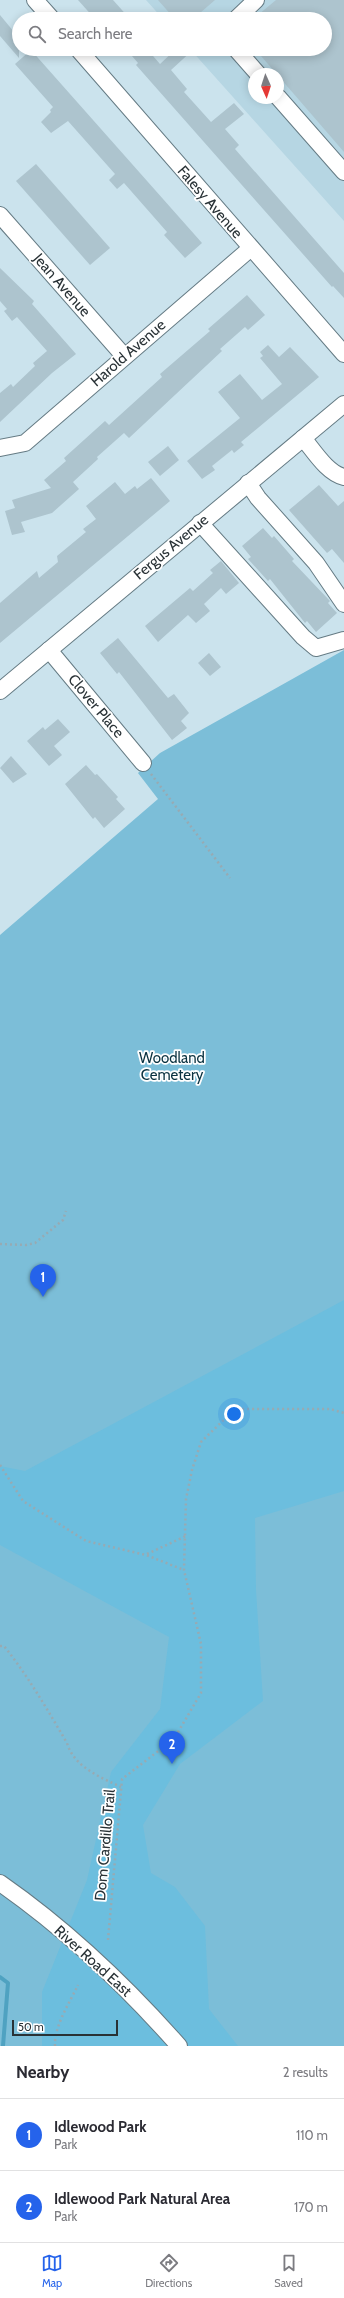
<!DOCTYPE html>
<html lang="en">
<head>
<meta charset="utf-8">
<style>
	body { margin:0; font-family:Cabin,sans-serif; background:#f2f2f3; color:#2b2b33 }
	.compass { position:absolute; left:248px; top:68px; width:36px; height:36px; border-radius:50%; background:#fff; box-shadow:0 2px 10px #0003; rotate:177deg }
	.scale { position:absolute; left:12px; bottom:10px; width:106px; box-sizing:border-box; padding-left:4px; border:2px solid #293236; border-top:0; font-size:11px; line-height:14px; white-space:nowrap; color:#293236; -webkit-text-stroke:3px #fff; paint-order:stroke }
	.you { position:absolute; left:234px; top:1414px; width:14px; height:14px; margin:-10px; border:3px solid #fff; border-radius:50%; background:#1a73e8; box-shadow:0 0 0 6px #1a73e833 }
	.badge { display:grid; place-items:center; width:26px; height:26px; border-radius:50%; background:#2563eb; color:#fff; font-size:13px; font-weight:700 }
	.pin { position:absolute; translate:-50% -33px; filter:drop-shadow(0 1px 2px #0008) }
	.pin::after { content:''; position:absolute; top:21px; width:14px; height:12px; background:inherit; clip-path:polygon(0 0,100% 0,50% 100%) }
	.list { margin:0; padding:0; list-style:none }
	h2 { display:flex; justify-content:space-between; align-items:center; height:52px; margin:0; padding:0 16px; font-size:17px }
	h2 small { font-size:13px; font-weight:400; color:#7c7c81 }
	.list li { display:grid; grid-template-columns:26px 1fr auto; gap:12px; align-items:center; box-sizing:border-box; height:72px; padding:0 16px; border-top:1px solid #e1e1e2 }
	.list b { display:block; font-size:15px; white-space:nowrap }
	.list p { margin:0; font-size:13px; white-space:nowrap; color:#7c7c81 }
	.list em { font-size:13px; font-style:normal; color:#7c7c81 }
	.icon { flex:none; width:22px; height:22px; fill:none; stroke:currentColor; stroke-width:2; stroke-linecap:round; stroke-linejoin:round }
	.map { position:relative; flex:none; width:344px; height:2046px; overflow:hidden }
	.search { position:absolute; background:#fff; box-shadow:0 2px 10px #0003; left:12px; right:12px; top:12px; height:44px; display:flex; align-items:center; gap:10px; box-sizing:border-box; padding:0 14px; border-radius:22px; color:#7c7c81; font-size:15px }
	.sheet { height:196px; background:#fff }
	nav { display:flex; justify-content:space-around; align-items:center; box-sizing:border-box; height:56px; border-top:1px solid #e1e1e2; background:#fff; font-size:11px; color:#7c7c81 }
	nav a { display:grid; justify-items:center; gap:2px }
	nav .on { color:#2563eb }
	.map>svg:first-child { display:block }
</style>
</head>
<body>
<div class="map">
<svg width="344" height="2046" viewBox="0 0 344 2046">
	<rect width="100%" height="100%" fill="#cbe3ed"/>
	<!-- built -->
	<path fill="#b6d6e3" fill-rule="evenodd" d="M146,0H344V221L190,49H325V19H163ZM254,74H278V98H254Z"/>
	<!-- green -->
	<path fill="#7cbed8" d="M344,650V2046H0V935L158,799L138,773L160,753Z"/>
	<!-- forest -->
	<path fill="#6cbede" d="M344,1300V1491L255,1518L256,1590L263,1701L180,1764L143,1825L151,1873L175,1887L205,1926L209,2009L238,2046H42V1992L87,1880L111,1772L160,1709L169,1637L0,1545V1466L25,1471Z"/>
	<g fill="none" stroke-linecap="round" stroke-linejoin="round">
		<!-- stream -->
		<path stroke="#4fa2c1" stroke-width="4" d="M0,1977L8,1983L3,2046"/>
	</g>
	<!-- building -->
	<g fill="#adc4ce">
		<path d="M78,0H113L130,19H95Z"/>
		<path d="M158,0H215L193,19L173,17Z"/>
		<path d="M276,0H344V152L255,49H325V19H253Z"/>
		<path d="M0,15L19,38V58L0,36Z"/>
		<path d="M126,49H147L160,64L176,49H194L171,70L187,89L184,92L211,122L234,103L244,114L225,129L239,145L235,149L344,273V298L333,286L332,287L136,65L138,63Z"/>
		<path d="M31,50L202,243L185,258L164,235L167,232L124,183L117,189L109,180L115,174L68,121L51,133L41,122L51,112L50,110L53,107L15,64Z"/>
		<path d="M36,164L110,248L90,265L16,181Z"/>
		<path d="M0,268L34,301L32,304L76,354L52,373L0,422V393L11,384L13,387L35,366L33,363L47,351L17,317L12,321L4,311L7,309L0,301Z"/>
		<path d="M247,295L265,315L248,330L245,327L220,349L222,351L129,438L124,433L97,457L98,459L73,482L79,489L52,513L21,522L25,532L12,535L5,511L15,508L12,500L51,488L44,480L66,461L64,458L105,421L109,425L162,377L160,374L210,331L208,329Z"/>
		<path d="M268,345L279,357L290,347L319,377L241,442L244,445L234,453L232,450L212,466L215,470L202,479L187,461L240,418L218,392L240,374L262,400L282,384L260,358L263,356L260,352Z"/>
		<path d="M168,446L179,460L160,476L148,462Z"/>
		<path d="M151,478L170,501L0,643V603L37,571L39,578L58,562L57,556L86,532L83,529L96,519L86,506L115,482L125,494L135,486L137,489Z"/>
		<path d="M319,485L338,506L344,501V563L332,549L327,553L289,510Z"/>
		<path d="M263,528L272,538L274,536L294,559L292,561L330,601L328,603L337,613L316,632L307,621L305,623L270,579L268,581L248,559L251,557L242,546Z"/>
		<path d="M221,561L239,583L226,594L221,588L204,604L210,611L196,623L188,615L158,642L145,626L190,588L193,591L213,573L210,570Z"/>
		<path d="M118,638L168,698L174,694L189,713L181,721L187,728L172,740L119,672L117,674L100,653Z"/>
		<path d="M209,653L221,667L210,676L198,663Z"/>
		<path d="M58,719L70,732L54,746L62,755L49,766L27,741L43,727L45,730Z"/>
		<path d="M11,756L27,774L13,783L0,768Z"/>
		<path d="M86,765L95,775L97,774L118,797L116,799L125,809L104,828L95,817L93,819L65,784Z"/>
	</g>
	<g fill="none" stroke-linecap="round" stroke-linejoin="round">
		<!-- minor casing -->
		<g stroke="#657b84" stroke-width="18">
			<g id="minor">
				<path d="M35,0L52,19"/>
				<path d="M236,19L256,0"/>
				<path d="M78,49L344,354"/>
				<path d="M236,49L258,74"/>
				<path d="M278,97L344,172"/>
				<path d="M0,215L124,356"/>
				<path d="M303,438C314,451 327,473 344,477"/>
				<path d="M0,448L25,443L251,248"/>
				<path d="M248,483L258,498L316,563L344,604"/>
				<path d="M200,523L303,637L316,648L344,640"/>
				<path d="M49,650L143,763"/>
				<path d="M0,691L344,404"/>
				<path d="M0,1883C66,1929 126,1986 179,2046"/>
			</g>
		</g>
		<!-- path -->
		<g stroke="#97aab3" stroke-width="2.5" stroke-dasharray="2 3" stroke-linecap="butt">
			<path d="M151,774L230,878"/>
			<path d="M0,1244L26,1245L35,1243L63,1220L66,1211"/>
			<path d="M0,1465L23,1501L86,1541L146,1555L184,1570"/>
			<path d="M147,1554L186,1536"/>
			<path d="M0,1646H4C28,1676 47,1709 67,1743C74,1767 100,1777 121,1787"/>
			<path d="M108,1940L122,1779L174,1739L201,1693V1644L184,1570L186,1499L192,1470L201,1442L235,1409H330L344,1413"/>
			<path d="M55,2046C54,2026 70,2002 78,1985"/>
		</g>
		<!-- minor -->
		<use href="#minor" stroke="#fff" stroke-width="16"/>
	</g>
	<g text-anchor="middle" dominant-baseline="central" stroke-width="3.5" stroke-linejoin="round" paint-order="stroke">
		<!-- street labels -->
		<g font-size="15" fill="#293236" stroke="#fff">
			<text transform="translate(210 202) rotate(49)">Falesy Avenue</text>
			<text transform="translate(62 285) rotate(49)">Jean Avenue</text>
			<text transform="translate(128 353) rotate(-41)">Harold Avenue</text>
			<text transform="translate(171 547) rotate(-40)">Fergus Avenue</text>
			<text transform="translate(96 706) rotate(50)">Clover Place</text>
			<text transform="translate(105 1845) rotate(-85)">Dom Cardillo Trail</text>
			<text transform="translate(93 1961) rotate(42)">River Road East</text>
		</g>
		<!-- park labels -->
		<g font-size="15" fill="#0a3240" stroke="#fff">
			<text x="172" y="1058">Woodland<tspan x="172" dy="17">Cemetery</tspan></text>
		</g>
	</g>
</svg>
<svg class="compass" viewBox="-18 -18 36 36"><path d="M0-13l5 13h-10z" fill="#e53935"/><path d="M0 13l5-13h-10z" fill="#7c7c81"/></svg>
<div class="scale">50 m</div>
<div class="you"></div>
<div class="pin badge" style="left:43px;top:1297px">1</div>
<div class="pin badge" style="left:172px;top:1764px">2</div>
<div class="search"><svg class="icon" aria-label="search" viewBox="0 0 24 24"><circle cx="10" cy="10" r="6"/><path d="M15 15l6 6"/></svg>Search here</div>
</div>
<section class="sheet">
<h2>Nearby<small>2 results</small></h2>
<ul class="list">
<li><span class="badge">1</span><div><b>Idlewood Park</b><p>Park</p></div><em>110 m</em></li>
<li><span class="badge">2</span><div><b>Idlewood Park Natural Area</b><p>Park</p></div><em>170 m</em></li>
</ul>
</section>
<nav>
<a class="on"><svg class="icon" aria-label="map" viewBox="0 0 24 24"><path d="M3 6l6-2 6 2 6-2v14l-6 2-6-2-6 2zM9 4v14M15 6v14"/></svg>Map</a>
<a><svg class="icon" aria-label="directions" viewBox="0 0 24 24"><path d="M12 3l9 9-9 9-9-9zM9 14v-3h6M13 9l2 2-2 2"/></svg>Directions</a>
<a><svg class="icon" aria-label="saved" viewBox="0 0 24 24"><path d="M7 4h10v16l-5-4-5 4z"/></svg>Saved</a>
</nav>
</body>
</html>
